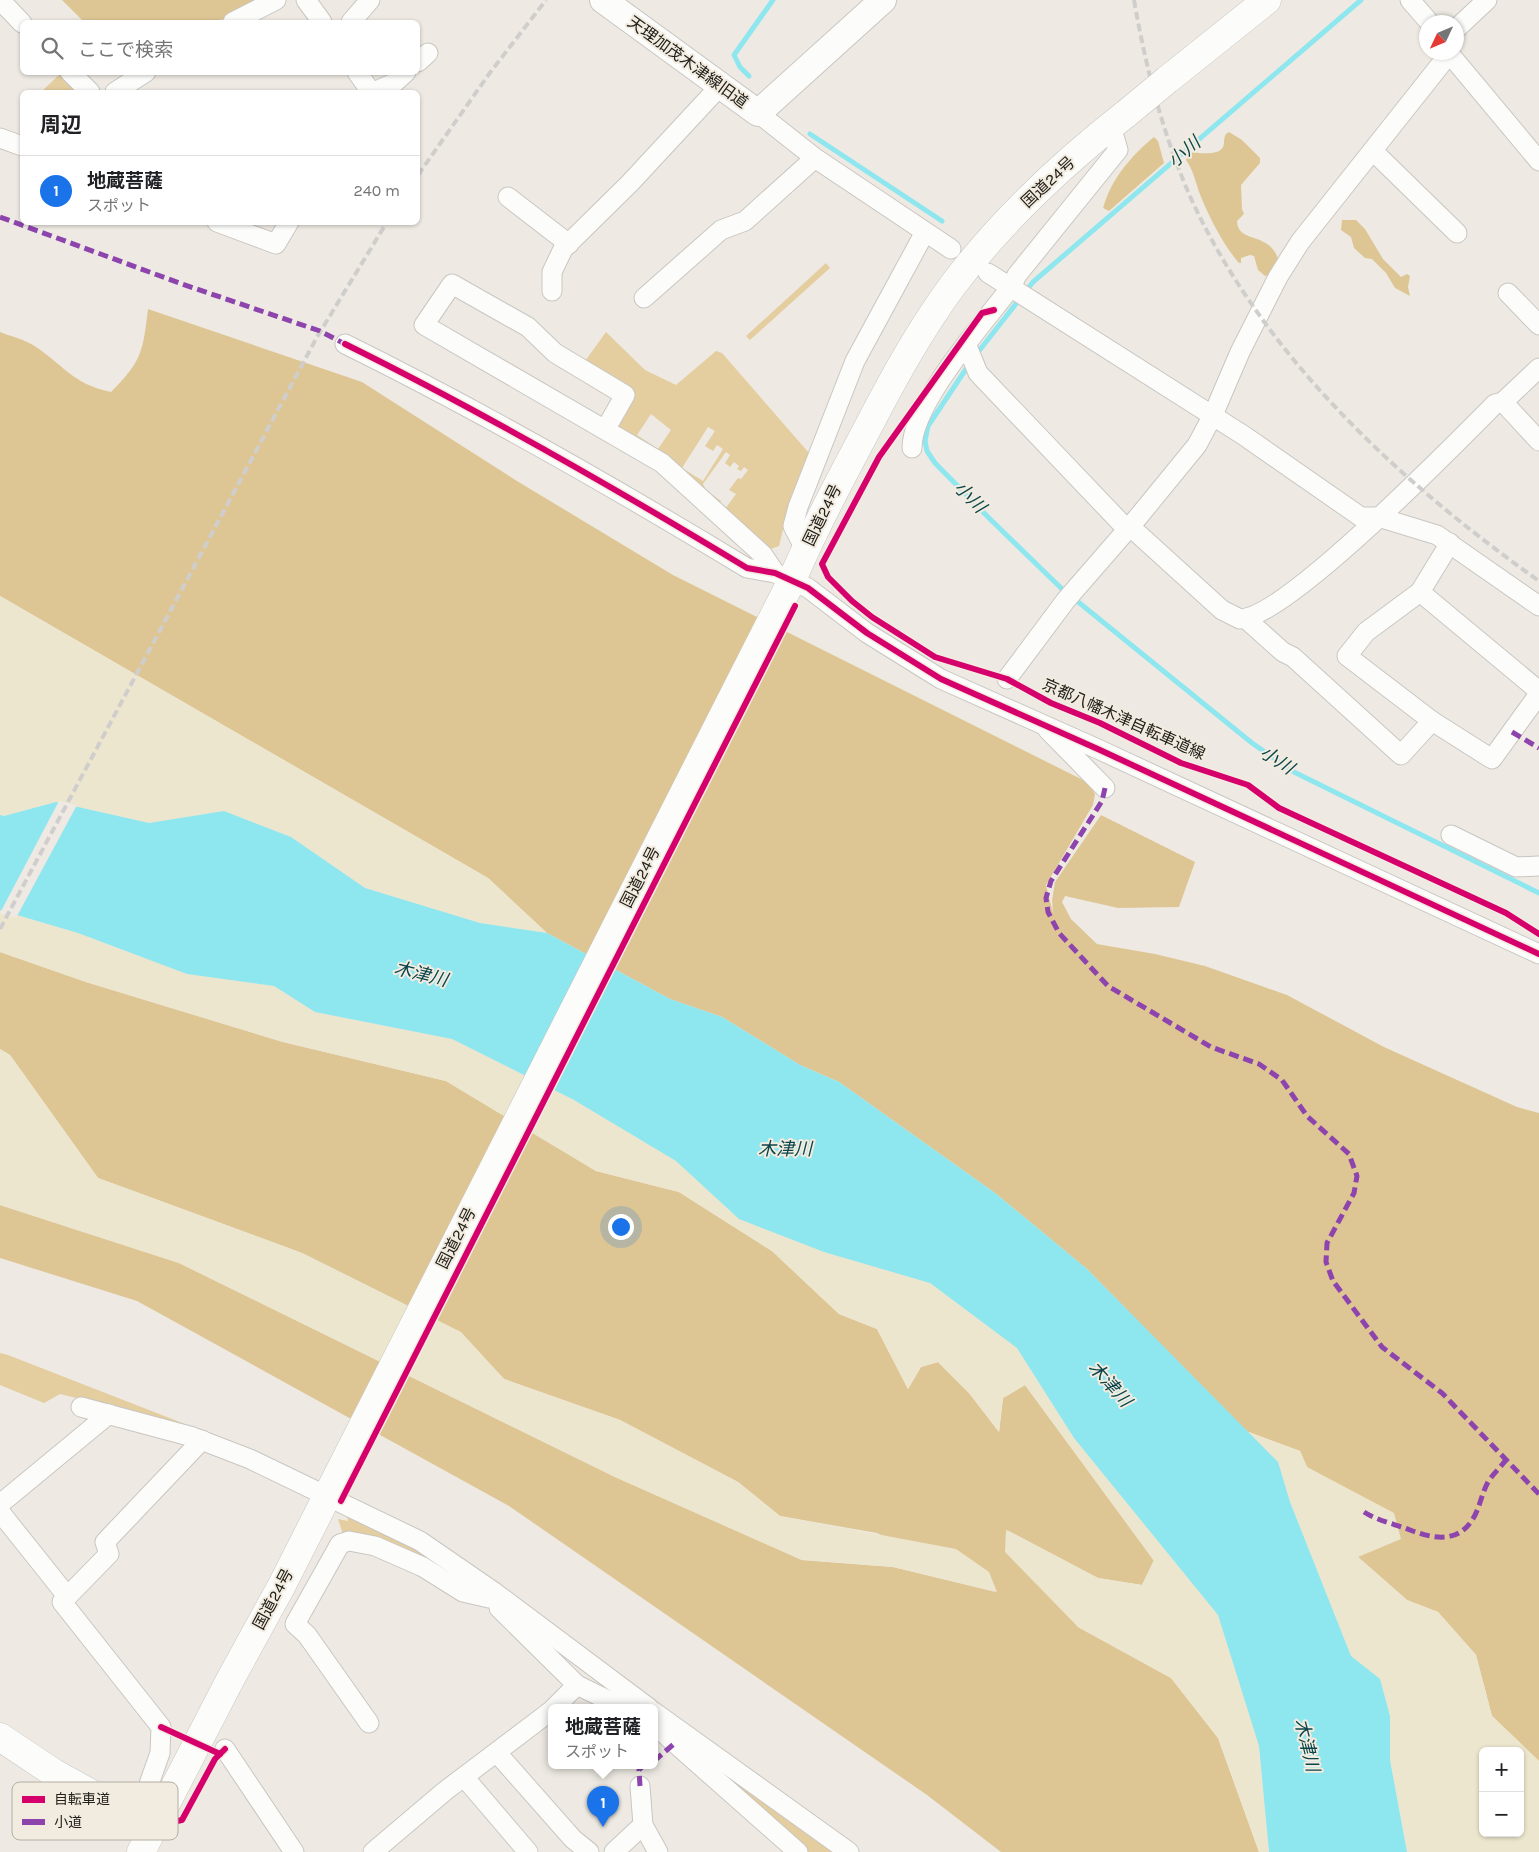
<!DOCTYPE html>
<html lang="ja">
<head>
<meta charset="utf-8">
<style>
	body { margin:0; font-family:Karla,"Noto Sans JP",sans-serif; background:#f2f2f2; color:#202124 }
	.controls { position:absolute; right:15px; bottom:15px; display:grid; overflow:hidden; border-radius:8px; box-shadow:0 1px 4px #0004 }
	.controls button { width:45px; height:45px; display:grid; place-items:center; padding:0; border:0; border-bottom:1px solid #e0e0e0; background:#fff; color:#202124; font:25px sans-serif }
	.compass { position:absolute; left:1419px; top:15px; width:45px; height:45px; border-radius:50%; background:#fff; box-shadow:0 1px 4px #0004; rotate:226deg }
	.you { position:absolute; left:620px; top:1226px; width:18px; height:18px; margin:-12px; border:4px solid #fff; border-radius:50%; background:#1a73e8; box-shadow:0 0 0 8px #1a73e833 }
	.badge { display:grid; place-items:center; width:32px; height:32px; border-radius:50%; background:#1a73e8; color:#fff; font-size:16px; font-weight:700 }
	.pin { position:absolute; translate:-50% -41px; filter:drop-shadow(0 1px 2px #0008) }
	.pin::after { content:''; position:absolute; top:26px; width:18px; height:15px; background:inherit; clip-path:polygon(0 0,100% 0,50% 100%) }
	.popup { position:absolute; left:548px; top:1704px; width:110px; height:65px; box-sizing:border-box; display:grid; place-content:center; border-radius:8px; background:#fff; filter:drop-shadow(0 1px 4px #0005); font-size:16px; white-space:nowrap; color:#757577 }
	.popup b { font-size:19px; color:#202124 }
	.popup::after { content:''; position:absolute; left:50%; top:100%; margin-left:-10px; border:10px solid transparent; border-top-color:#fff }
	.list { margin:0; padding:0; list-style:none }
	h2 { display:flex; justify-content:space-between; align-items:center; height:65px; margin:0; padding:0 20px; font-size:21px }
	h2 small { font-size:16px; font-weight:400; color:#757577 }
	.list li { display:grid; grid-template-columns:32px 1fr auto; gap:15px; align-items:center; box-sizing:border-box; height:70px; padding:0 20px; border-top:1px solid #e0e0e0 }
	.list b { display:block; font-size:19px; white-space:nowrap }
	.list p { margin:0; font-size:16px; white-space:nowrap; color:#757577 }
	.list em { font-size:16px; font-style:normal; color:#757577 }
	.icon { flex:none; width:28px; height:28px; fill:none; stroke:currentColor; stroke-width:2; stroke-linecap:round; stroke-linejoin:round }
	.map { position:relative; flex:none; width:1539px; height:1852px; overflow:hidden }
	.search { position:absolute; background:#fff; box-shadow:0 1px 4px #0004; left:20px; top:20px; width:400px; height:55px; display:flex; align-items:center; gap:12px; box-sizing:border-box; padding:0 18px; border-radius:8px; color:#757577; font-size:19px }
	.panel { position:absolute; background:#fff; box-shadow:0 1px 4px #0004; left:20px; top:90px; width:400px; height:135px; border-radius:8px }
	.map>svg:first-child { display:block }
</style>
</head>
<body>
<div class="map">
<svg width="1539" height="1852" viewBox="0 0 1539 1852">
	<rect width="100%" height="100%" fill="#eeeae3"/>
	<!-- green -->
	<g fill="#e4cd9e" fill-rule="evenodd">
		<path d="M60,74L78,92H41Z"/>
		<path d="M826,263L830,268L750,340L746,336Z"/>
		<path d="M606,332L645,370L676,385L716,351L722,353L809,453L788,508L779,546L768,550L615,425L632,393L583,364ZM651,414L671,430L658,449L637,435ZM708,427L715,431L705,446L713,451L717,445L723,449L703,481L682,468ZM726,452L730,455L725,463L730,467L734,462L739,466L737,469L741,471L744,467L748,470L741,479L738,478L729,490L736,494L725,509L719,504L721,501L706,490L703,484Z"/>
		<path d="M0,1353L8,1355L190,1426L60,1394L44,1403L0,1385Z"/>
		<path d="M347,1516L379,1526L468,1583L344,1537L338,1519L348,1521Z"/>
		<path d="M686,1747L839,1852H808Z"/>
	</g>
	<!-- forest -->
	<g fill="#dec694">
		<path d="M62,0H260L217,22H84Z"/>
		<path d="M1229,132L1242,140L1260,158V163L1241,185L1242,209L1244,214L1237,221C1238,245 1271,230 1279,262L1270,274L1265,276L1258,270L1254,256L1250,255L1241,258V263H1239C1223,245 1208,215 1199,192C1195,180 1193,170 1186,160L1190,152C1198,153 1219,156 1223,147C1225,143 1223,139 1226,134Z"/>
		<path d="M1154,137L1158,141L1164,163L1109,211L1103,208C1111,179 1131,156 1154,137Z"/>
		<path d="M1342,220H1356L1365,229L1383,259L1401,277L1407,274L1410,276L1408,287L1410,296L1395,288L1386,273L1372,259L1365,258L1354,248L1351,237L1341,230Z"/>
		<path d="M148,309L362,382L517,481L673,575L1089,783L1095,794L1093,805L1046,885L1053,913L1052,900L1055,882L1101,815L1195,862L1179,907L1118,908L1065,896L1062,902L1071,919L1097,944L1155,954L1205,966L1287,995L1384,1047L1517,1107L1539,1113V1761L1492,1716L1476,1655L1438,1612L1407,1600L1358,1557L1341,1487L1307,1467L1300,1451L1246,1431L1087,1269L995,1193L839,1082L800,1065L722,1017L670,999L547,933L488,878L0,596V332C10,336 23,339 33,345C63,364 72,384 111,392C142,361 143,351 148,309Z"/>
		<path d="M0,952L86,982L283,1042L446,1081L596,1171L679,1192L772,1251L839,1314L877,1329L908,1389L921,1367L938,1362L969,1393L999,1432L1003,1398L1025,1385L1154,1560L1142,1585L1098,1578L1007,1530L1078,1627L1171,1678L1218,1738L1259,1852H1001L927,1795L509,1506L137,1301L0,1258V1205L179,1263L615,1477L802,1560L893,1567L996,1592L877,1533L780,1516L738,1482L620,1420L504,1379L460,1332L302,1253L98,1178L10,1055L0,1049Z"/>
	</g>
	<!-- sand -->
	<g fill="#ede6ce" fill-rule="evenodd">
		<path d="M0,596L488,878L547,933L480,923L365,888L291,837L224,811L149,823L56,802L4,816L0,815Z"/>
		<path d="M0,910L78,933L187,974L274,986L315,1012L452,1039L574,1100L676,1161L739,1219L824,1252L930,1283L1017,1348L1074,1438L1218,1615L1259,1746L1269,1852H1259L1218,1738L1171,1678L1078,1627L1005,1552L1006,1530L1098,1578L1142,1585L1154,1561L1025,1385L1003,1398L999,1432L969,1393L938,1362L921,1367L908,1389L877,1329L839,1314L772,1251L679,1192L596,1171L446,1081L283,1042L86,982L0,952Z"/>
		<path d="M0,1049L10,1055L98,1178L302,1253L461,1332L504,1379L620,1420L738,1482L780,1516L956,1549L989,1572L997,1592L893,1567L802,1560L615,1477L179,1263L0,1205Z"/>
		<path d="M1246,1431L1300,1451L1307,1467L1394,1513L1401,1539L1358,1557L1407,1600L1438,1612L1476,1655L1492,1716L1539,1761V1852H1407L1390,1760V1716L1380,1679L1351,1656L1290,1502L1278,1462ZM1483,1751H1520V1833H1483Z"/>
	</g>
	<!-- water -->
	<path fill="#8ee6ee" d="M56,802L149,823L224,811L291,837L365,888L480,923L547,933L670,999L722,1017L800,1065L839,1082L995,1193L1087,1269L1278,1462L1290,1502L1351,1656L1380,1679L1390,1716V1760L1407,1852H1269L1259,1746L1218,1615L1074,1438L1017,1348L930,1283L824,1252L739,1219L676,1161L574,1100L452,1039L315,1012L274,986L187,974L78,933L0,910V815L4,816Z"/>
	<!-- pier -->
	<g fill="#eeeae3">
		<path d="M59,801L77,805L16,918L0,913Z"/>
		<path d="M610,964L616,967L553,1093L547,1089Z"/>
	</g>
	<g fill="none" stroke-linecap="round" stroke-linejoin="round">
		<!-- stream -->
		<g stroke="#8ee6ee" stroke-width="5">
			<path d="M749,76L740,67L734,55L773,0"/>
			<path d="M810,134L942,221"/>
			<path d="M975,356L1033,282L1361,0"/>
			<path d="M970,363L928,426L925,441L927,451L935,463L991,520L1061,588L1252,743L1294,772L1539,893"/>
		</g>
		<!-- street casing -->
		<g stroke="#c9c6c1" stroke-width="21">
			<g id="street">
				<path d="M0,0L22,23"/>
				<path d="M306,0L322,22"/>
				<path d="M1410,0L1429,22"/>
				<path d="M233,22L276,0"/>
				<path d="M351,22L370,0"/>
				<path d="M1456,29L1487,0"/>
				<path d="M1448,52L1539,161"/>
				<path d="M418,62L428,53"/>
				<path d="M70,72L90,92"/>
				<path d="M357,72L371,92"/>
				<path d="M115,92L146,72"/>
				<path d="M374,92L394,83L406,72"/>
				<path d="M758,113L815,158L951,249"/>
				<path d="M0,138L22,146"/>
				<path d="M1373,151L1457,233"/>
				<path d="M508,197L569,244"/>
				<path d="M217,222L276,244L289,222"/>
				<path d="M988,273L1243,435L1361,517H1378L1437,535L1539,606"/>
				<path d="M552,291V272L563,249L630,183L721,85"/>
				<path d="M1508,293L1539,325"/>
				<path d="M644,298L721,230L745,221L815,158"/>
				<path d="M345,344C483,412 615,488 747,568L775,573L808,588L867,633L941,679L1100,750L1539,954"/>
				<path d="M967,346L978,373L1122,524L1135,531L1222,610L1240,619C1287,617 1455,444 1495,404L1503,402L1539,368"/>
				<path d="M1503,402L1539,441"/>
				<path d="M605,430L625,395L555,353L528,327L452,284L424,325L662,463L763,555L775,573"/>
				<path d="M912,448C912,403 983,324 1011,287L1017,275L1118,150L1111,126"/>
				<path d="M1450,543L1420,592L1366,632L1347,656L1432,721L1492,759L1539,694"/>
				<path d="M805,549L793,526L798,507L855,361L925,232"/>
				<path d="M1420,592L1539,691"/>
				<path d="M1246,619L1283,652L1293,657L1401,755L1432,721"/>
				<path d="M1007,679L1066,600L1139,516L1197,445L1213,415L1240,352L1278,277L1300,242L1449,54"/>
				<path d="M1048,730L1105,788"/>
				<path d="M1451,835L1516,867L1539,866"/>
				<path d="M81,1407L193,1437L250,1459L420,1541L494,1592L649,1708"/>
				<path d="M0,1504L109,1414"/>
				<path d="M0,1512L67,1596"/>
				<path d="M499,1608L577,1685L624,1708"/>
				<path d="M554,1708L577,1685"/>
				<path d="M654,1712L849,1852"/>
				<path d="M369,1723L307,1635L295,1624L340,1544L349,1541L375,1546L423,1567L463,1592L489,1598L494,1592"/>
				<path d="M661,1731L798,1852"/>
				<path d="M225,1749L294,1852"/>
				<path d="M497,1753L573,1839L589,1852"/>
				<path d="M464,1777L528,1852"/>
				<path d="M640,1786L643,1825L658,1852"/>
				<path d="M153,1828L149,1784L160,1753L161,1727L62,1602L109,1554L105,1542L202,1440"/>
				<path d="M373,1852L445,1791L552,1710"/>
				<path d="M614,1852L643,1825"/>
			</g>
		</g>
		<!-- secondary casing -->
		<g stroke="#c9c6c1" stroke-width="28">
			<path id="secondary" d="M603,0L758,113L883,0"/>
		</g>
		<!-- highway casing -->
		<g stroke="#c9c6c1" stroke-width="29">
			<g id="highway">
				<path d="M1167,80L1267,0"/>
				<path d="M0,1737L54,1773L153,1828"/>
				<path d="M141,1852L230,1680L282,1585L792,580C814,529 840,480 866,431C892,381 919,331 953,285C1002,220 1063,163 1127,113"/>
			</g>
		</g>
		<!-- street -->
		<use href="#street" stroke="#fcfcfb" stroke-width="19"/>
		<!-- secondary -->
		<use href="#secondary" stroke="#fcfcfb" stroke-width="26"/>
		<!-- highway -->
		<use href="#highway" stroke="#fcfcfb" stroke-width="28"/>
		<!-- rail -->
		<g stroke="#cfcecc" stroke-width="4" stroke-dasharray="8 4" stroke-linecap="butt">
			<path d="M1134,0C1146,69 1164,139 1193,203C1267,360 1400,482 1539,581"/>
			<path d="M418,175L489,74L546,0"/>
			<path d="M0,929L317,337L387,222"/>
		</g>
		<!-- highway-bridge casing -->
		<g stroke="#c9c6c1" stroke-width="29" stroke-linecap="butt">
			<path id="highway-bridge" d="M1127,113L1167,80"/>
		</g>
		<!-- highway-bridge -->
		<use href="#highway-bridge" stroke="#fcfcfb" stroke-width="28"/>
		<!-- quiet -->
		<g stroke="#8e44ad" stroke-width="5" stroke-dasharray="10 5" stroke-linecap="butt">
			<path d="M0,217L182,284L320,331L345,344"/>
			<path d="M1512,732L1539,748"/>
			<path d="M1105,788L1102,801L1051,881L1046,898L1048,912L1059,933L1108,986L1211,1047L1259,1064L1282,1080L1307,1116L1349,1154L1357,1176L1354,1193L1327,1243L1326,1262L1333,1281L1382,1347L1442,1393L1539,1494"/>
			<path d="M1364,1512C1378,1521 1395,1524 1410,1530C1434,1539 1459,1544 1474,1517C1480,1506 1482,1493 1488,1482C1493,1474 1500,1468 1505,1461"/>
			<path d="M654,1761L675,1743"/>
			<path d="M640,1786L639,1770L643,1766"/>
		</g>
		<!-- cycleway casing -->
		<g stroke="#f2ebdf" stroke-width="9">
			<g id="cycleway">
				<path d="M994,310L982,313L879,457L822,564L828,577L852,601L872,617L935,657L1007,679L1051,703L1100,723L1181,763L1248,785L1279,808L1506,913L1539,934"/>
				<path d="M345,344C483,412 615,488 747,568L775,573L808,588L867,633L941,679L1100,750L1539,954"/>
				<path d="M341,1501L795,606"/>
				<path d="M161,1727L220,1754"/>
				<path d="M177,1821L182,1820L215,1759L225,1749"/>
			</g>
		</g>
		<!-- cycleway -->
		<use href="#cycleway" stroke="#d6006c" stroke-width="6"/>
	</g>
	<g text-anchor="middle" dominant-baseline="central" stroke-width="4" stroke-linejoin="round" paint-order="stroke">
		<!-- street labels -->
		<g font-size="16" fill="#22201b" stroke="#f2ebdf">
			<text transform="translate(688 62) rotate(36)">天理加茂木津線旧道</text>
			<text transform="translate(1048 182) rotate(-43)">国道24号</text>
			<text transform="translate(822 515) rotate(-64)">国道24号</text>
			<text transform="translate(1124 719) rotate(24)">京都八幡木津自転車道線</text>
			<text transform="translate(640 877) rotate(-63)">国道24号</text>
			<text transform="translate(456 1238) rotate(-63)">国道24号</text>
			<text transform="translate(273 1599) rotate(-62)">国道24号</text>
		</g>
		<!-- water labels -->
		<g font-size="18" font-style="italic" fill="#09454b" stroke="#f2ebdf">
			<text transform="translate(1184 152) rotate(-41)">小川</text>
			<text transform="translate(970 497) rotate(45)">小川</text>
			<text transform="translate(1277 760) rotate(33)">小川</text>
			<text transform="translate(421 974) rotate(14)">木津川</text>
			<text x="785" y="1149">木津川</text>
			<text transform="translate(1110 1384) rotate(48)">木津川</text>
			<text transform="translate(1307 1745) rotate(76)">木津川</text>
		</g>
	</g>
	<!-- legend -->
	<rect x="12" y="1782" width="166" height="58" rx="8" fill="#f2ebdf" stroke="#b4aea4" stroke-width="1"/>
	<rect x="22" y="1796" width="23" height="7" fill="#d6006c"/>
	<rect x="22" y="1819" width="23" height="6" fill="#8e44ad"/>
	<g font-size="14" fill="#22201b">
		<text x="54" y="1804">自転車道</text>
		<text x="54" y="1827">小道</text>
	</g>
</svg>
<div class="controls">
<button>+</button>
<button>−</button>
</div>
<svg class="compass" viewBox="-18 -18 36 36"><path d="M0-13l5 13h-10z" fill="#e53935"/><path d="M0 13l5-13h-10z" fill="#757577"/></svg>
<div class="you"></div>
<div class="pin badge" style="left:603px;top:1827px">1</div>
<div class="popup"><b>地蔵菩薩</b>スポット</div>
<div class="search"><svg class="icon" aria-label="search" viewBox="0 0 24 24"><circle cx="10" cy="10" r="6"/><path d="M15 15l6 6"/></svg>ここで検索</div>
<section class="panel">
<h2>周辺<small></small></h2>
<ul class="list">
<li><span class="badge">1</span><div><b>地蔵菩薩</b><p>スポット</p></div><em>240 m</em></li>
</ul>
</section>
</div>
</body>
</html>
